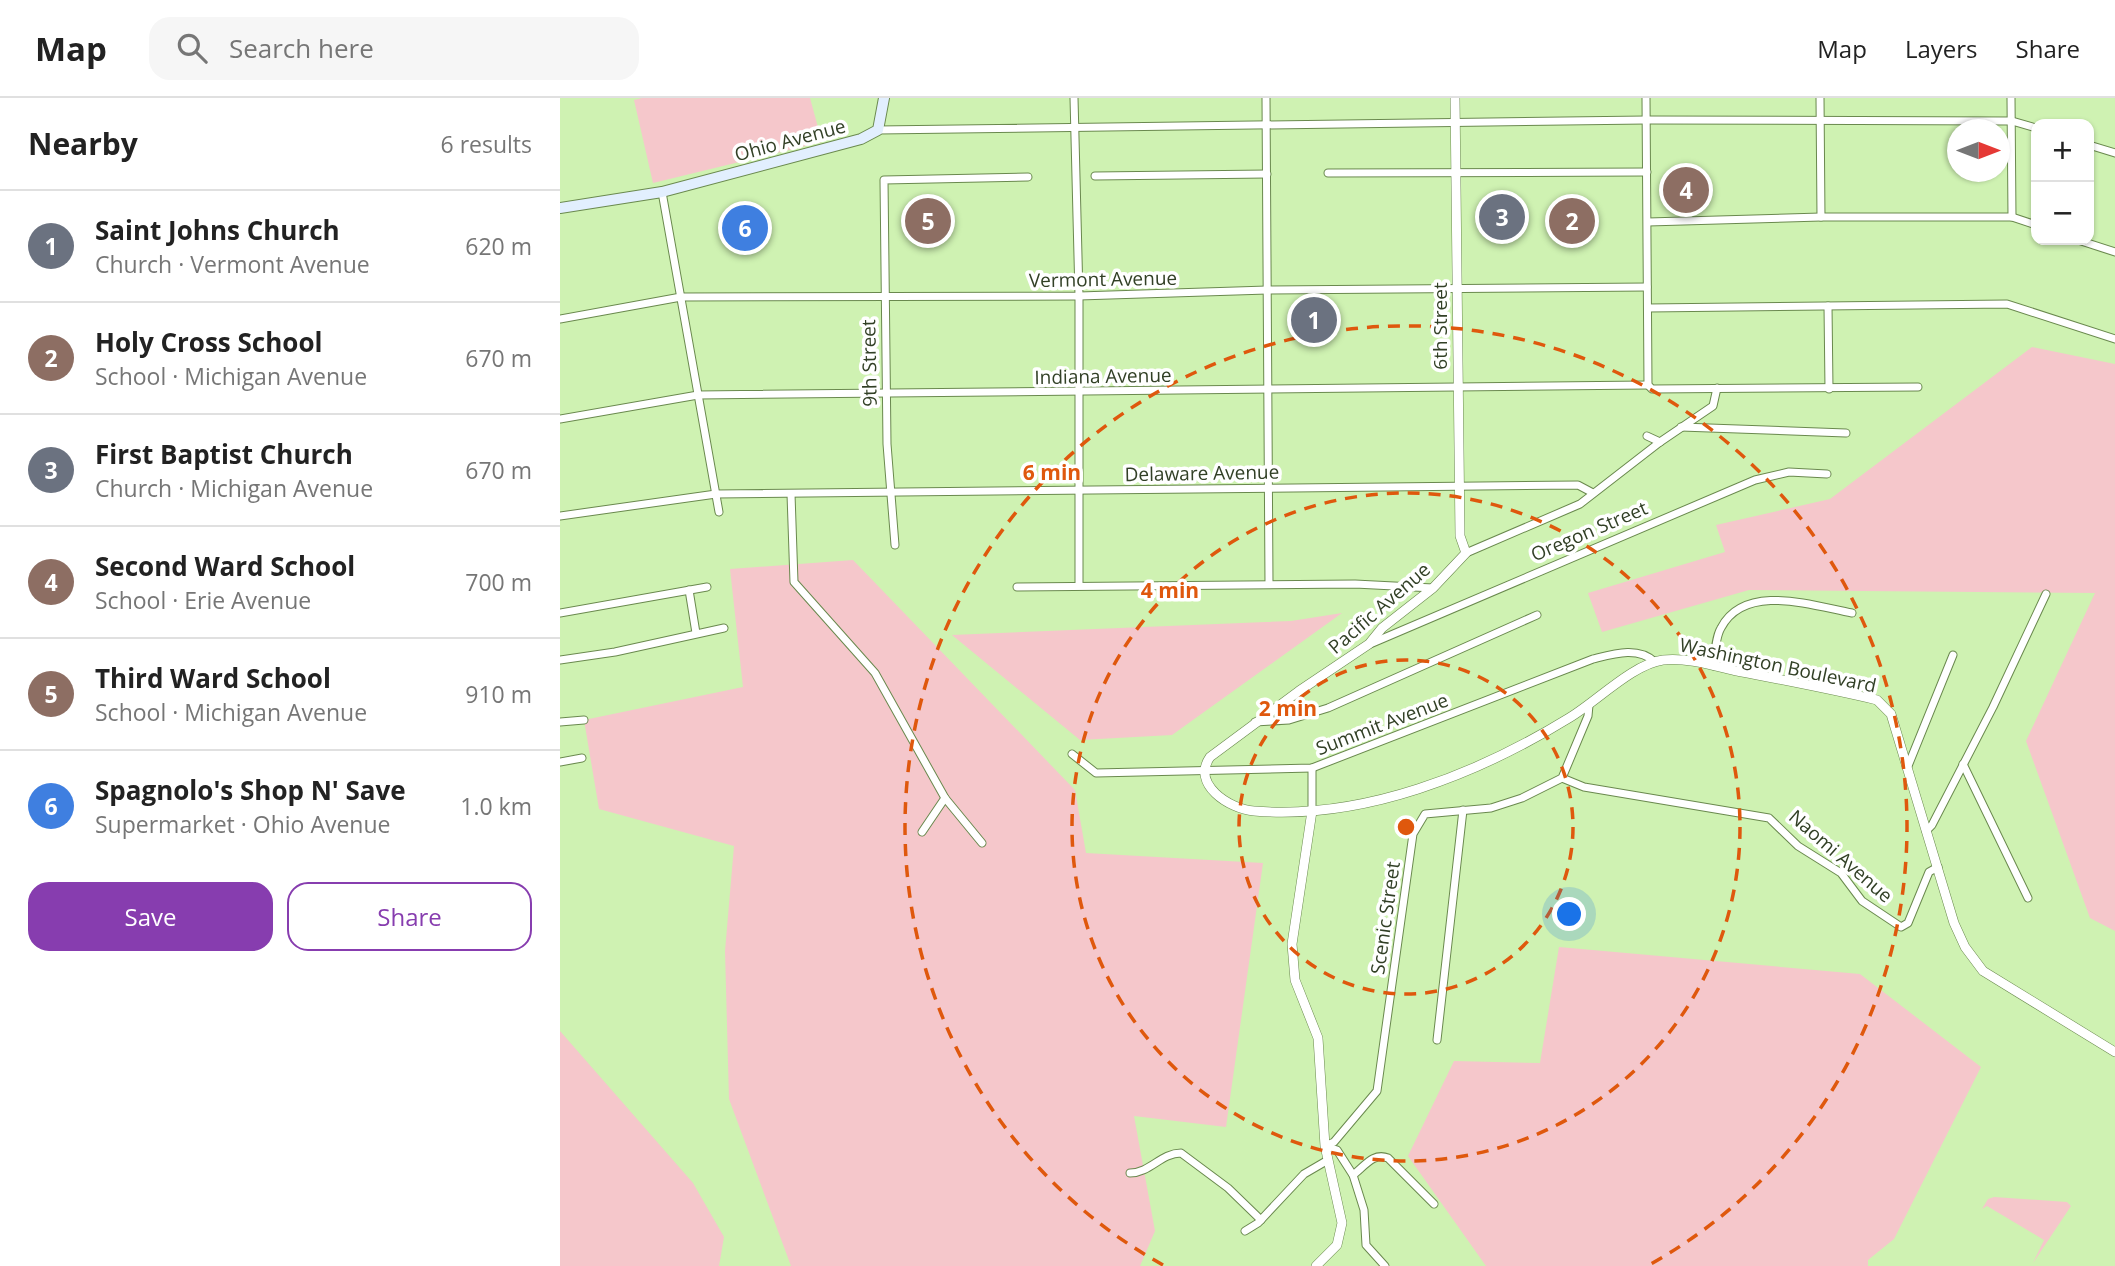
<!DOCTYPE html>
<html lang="en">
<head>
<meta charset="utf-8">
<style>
	body { margin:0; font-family:"Open Sans",sans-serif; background:#f6f6f6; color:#222 }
	.controls { position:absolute; right:21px; top:21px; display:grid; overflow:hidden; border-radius:14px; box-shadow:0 2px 5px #0004 }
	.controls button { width:63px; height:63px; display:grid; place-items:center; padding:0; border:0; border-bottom:2px solid #e0e0e0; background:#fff; color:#222; font:35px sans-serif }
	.compass { position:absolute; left:1387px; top:21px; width:63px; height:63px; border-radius:50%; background:#fff; box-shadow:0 2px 5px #0004; rotate:90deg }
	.you { position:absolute; left:1010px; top:817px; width:24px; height:24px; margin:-18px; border:5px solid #fff; border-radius:50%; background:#1a73e8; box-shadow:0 0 0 10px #1a73e833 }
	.badge { display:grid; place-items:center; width:46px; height:46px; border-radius:50%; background:#873daf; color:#fff; font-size:23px; font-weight:700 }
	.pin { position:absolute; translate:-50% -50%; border:4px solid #fff; box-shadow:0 2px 7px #0006 }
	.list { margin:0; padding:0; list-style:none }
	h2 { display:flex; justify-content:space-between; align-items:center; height:91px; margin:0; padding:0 28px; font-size:30px }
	h2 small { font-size:23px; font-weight:400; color:#767676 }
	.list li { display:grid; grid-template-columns:46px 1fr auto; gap:21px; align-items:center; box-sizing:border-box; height:112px; padding:0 28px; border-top:2px solid #e0e0e0 }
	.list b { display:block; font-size:26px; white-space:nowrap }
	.list p { margin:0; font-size:23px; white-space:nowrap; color:#767676 }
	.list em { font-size:23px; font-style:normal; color:#767676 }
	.actions { display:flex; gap:14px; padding:21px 28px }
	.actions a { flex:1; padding:16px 0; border:2px solid #873daf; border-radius:21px; text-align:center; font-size:24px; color:#873daf }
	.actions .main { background:#873daf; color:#fff }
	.icon { flex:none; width:38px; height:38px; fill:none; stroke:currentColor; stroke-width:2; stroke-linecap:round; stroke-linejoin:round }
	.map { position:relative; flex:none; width:1555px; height:1168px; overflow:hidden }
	header { display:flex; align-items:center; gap:42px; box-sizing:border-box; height:98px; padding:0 35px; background:#fff; border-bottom:2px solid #e0e0e0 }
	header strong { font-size:33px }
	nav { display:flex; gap:38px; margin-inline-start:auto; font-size:24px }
	.search { width:490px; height:63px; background:#f6f6f6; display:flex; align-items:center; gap:18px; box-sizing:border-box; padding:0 24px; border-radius:21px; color:#767676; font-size:26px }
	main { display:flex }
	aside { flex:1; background:#fff }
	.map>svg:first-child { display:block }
</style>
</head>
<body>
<header>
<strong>Map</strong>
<div class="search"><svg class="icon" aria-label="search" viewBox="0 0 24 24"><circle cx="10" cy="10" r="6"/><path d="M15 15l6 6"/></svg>Search here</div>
<nav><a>Map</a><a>Layers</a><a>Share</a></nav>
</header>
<main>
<aside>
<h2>Nearby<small>6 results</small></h2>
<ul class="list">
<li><span class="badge" style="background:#6b7280">1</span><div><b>Saint Johns Church</b><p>Church · Vermont Avenue</p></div><em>620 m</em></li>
<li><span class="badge" style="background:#8d6e63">2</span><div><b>Holy Cross School</b><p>School · Michigan Avenue</p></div><em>670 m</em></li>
<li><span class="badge" style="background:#6b7280">3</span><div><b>First Baptist Church</b><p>Church · Michigan Avenue</p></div><em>670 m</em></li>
<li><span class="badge" style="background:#8d6e63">4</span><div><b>Second Ward School</b><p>School · Erie Avenue</p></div><em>700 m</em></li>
<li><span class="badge" style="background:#8d6e63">5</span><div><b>Third Ward School</b><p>School · Michigan Avenue</p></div><em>910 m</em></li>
<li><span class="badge" style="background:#3f7fe0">6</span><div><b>Spagnolo's Shop N' Save</b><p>Supermarket · Ohio Avenue</p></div><em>1.0 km</em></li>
</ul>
<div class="actions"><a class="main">Save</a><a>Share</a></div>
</aside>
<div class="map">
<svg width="1555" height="1168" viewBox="0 0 1555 1168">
	<rect width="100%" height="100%" fill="#cff2b2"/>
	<!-- green -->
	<g fill="#f5c7cb">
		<path d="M82,0H250L262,44L93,85L74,2Z"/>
		<path d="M1472,249L1555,266V833L1530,820L1466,643L1535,495L1189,492L1042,534L1028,495L1165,454L1156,427L1270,401Z"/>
		<path d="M293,462L515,692L526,755L703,765L666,1029L574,1018L595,1133L580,1168H231L169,1001L165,853L174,748L39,711L24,622L183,589L170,471Z"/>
		<path d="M782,515L612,637L520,642L392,537L731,523Z"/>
		<path d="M999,849L1300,876L1421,969L1334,1141L1308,1162V1168H926L848,1058L894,963L980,965Z"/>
		<path d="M0,933L133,1085L164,1139L159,1168H0Z"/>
		<path d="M1434,1099L1507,1104L1511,1108L1473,1165L1484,1142L1427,1108L1422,1111L1428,1101Z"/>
	</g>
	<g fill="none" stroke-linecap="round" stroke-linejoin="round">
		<!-- minor casing -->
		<g stroke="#6a894e" stroke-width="9">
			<g id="minor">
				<path d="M514,0L519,198V487"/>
				<path d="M706,0L709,486"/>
				<path d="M1086,0L1088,287L1092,291L1358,289"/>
				<path d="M1260,0L1261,119"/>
				<path d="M1451,0L1452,119"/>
				<path d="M318,32L1086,22L1452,23L1476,30"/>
				<path d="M1529,47L1555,55"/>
				<path d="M768,75L1087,74"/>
				<path d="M535,78L707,76"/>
				<path d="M102,94L159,414"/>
				<path d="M1088,124L1261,119H1452L1476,127"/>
				<path d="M1518,142L1555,154"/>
				<path d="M1268,208L1269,291"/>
				<path d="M1088,210L1447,206L1555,241"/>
				<path d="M0,221L121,199L519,198L707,192L1087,189"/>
				<path d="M0,321L138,297L1088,287"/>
				<path d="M1121,329L1286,335"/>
				<path d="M1087,338L1100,344"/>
				<path d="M231,396L234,484L315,575L385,700L422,745"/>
				<path d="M0,418L156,396L1018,387L1033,395"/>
				<path d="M335,447L327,346L324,82L468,79"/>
				<path d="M906,455L1020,406L1100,344L1153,308L1157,290"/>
				<path d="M457,489L795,486L873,490"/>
				<path d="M129,492L136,535"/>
				<path d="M0,515L147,489"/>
				<path d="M810,546L1195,382L1229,374L1267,376"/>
				<path d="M0,562L55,554L164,530"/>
				<path d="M1154,568C1155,557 1155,540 1161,530C1185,484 1254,508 1292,515"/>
				<path d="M0,624L24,622"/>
				<path d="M695,624L729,622L768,610L977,517"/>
				<path d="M512,656L536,675L752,670L1033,561C1053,556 1078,548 1095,564"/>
				<path d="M0,664L22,660"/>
				<path d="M1403,666L1468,800"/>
				<path d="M1348,668L1393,557"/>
				<path d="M1002,680L1024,689L1209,720L1238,748L1281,775L1302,803L1341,829L1348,825L1369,774L1378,769"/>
				<path d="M752,713V670"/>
				<path d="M1366,733L1372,727L1433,609L1486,496"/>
				<path d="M362,734L385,700"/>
				<path d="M877,942L903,712"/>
				<path d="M765,1048L774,1044L817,993L853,736L865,716L931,710L962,700L1002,680L1028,618L1029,607"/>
				<path d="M765,1048L777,1052L793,1077L804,1112L806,1147L825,1168"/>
				<path d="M570,1075C590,1075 601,1055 621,1055L668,1090L701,1122"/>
				<path d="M793,1077C804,1069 813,1054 828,1060L874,1106"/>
				<path d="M685,1133L698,1125L744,1076L768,1062"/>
			</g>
		</g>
		<!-- tertiary casing -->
		<g stroke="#6a894e" stroke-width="10">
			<g id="tertiary">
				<path d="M895,0L900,438L906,455L873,490L822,530L809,546L739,593L650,659C631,686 669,711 694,713C803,722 918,676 1009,620C1036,604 1073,566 1103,562C1126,559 1155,568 1177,573C1223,582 1271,591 1317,602L1331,616L1394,825L1405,849L1423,873L1555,954"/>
				<path d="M752,713L732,846L735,882L758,940L765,1048L782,1125L777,1147L756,1168"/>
			</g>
		</g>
		<!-- secondary casing -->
		<g stroke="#6a894e" stroke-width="12">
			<path id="secondary" d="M0,110L102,94L301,41L318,32L324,0"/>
		</g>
		<!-- minor -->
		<use href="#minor" stroke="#fff" stroke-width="7"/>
		<!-- tertiary -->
		<use href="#tertiary" stroke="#fff" stroke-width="9"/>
		<!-- secondary -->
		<use href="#secondary" stroke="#e2effe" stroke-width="10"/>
	</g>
	<!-- distance rings -->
	<g fill="none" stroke="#df580d" stroke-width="3.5" stroke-dasharray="12 9">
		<circle cx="846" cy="729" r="167"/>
		<circle cx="846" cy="729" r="334"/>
		<path d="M603 1167A501 501 0 1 1 1089 1167"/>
	</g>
	<g text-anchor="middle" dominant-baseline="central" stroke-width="7" stroke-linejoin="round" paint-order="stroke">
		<!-- street labels -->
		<g font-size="19" fill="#324026" stroke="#fff">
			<text transform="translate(230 42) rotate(-15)">Ohio Avenue</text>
			<text transform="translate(543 181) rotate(-1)">Vermont Avenue</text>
			<text transform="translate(880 228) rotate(-90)">6th Street</text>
			<text transform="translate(309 265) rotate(-91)">9th Street</text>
			<text transform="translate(543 278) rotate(-1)">Indiana Avenue</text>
			<text transform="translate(642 375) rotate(-1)">Delaware Avenue</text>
			<text transform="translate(1029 433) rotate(-23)">Oregon Street</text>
			<text transform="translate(819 510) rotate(-41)">Pacific Avenue</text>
			<text transform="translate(1218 567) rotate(12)">Washington Boulevard</text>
			<text transform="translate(822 626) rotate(-21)">Summit Avenue</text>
			<text transform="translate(1281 758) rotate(41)">Naomi Avenue</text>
			<text transform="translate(825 820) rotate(-82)">Scenic Street</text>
		</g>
	</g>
	<circle cx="846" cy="729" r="10" fill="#df580d" stroke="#fff" stroke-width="3.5"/>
	<g font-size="21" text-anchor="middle" font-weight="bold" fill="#df580d" stroke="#fff" stroke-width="7" stroke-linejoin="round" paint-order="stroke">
		<text x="492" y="382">6 min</text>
		<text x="610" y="500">4 min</text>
		<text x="728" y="618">2 min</text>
	</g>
</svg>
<div class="controls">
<button>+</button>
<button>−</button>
</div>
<svg class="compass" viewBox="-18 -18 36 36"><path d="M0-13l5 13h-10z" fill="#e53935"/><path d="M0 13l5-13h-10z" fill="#767676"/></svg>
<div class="you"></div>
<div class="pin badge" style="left:754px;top:222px;background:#6b7280">1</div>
<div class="pin badge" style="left:1012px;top:123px;background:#8d6e63">2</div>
<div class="pin badge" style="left:942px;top:119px;background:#6b7280">3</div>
<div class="pin badge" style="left:1126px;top:92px;background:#8d6e63">4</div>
<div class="pin badge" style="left:368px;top:123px;background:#8d6e63">5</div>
<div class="pin badge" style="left:185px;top:130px;background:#3f7fe0">6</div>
</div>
</main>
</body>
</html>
